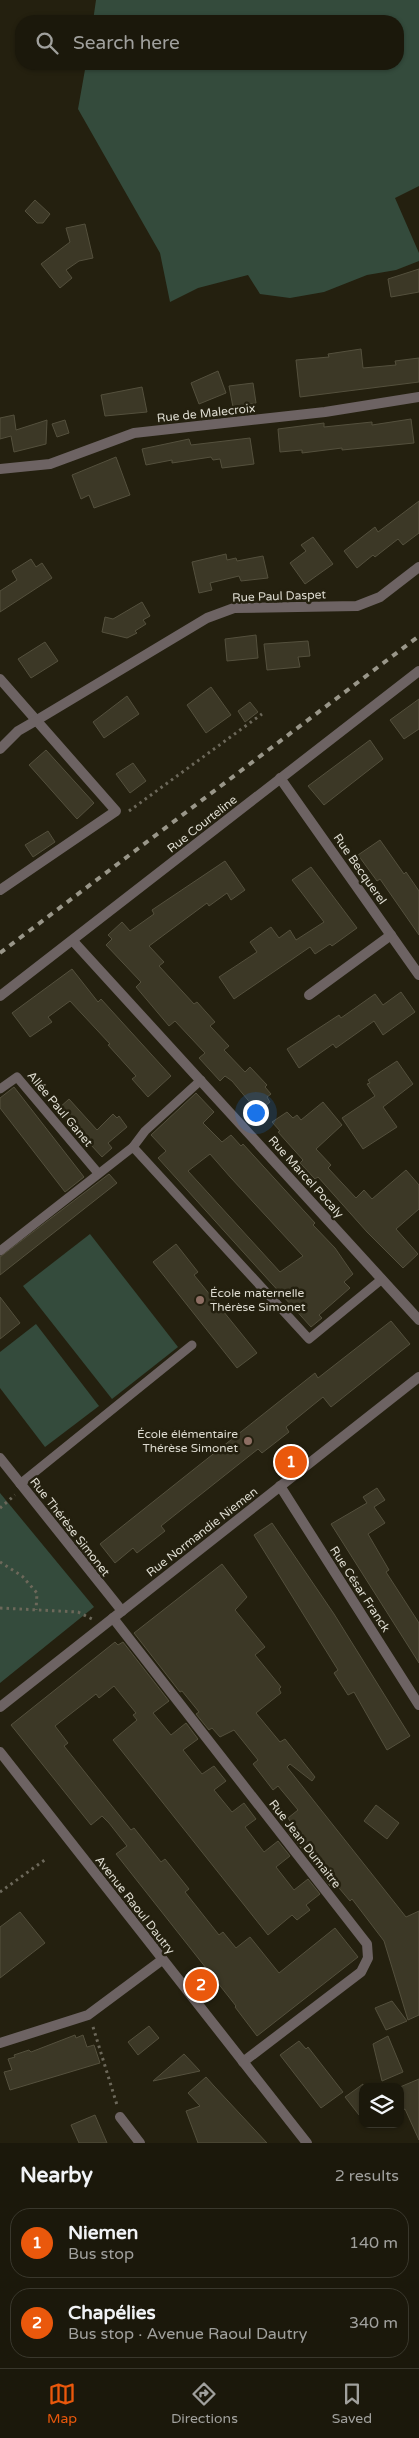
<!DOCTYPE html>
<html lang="en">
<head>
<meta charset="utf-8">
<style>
	body { margin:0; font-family:"Varela Round",sans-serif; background:#282519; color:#f1f3f6 }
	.controls { position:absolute; right:15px; bottom:15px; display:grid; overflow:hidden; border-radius:10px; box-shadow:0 1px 4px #0004 }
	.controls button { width:45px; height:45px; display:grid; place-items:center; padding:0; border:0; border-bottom:1px solid #39372c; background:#1b180b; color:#f1f3f6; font:25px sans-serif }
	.you { position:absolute; left:255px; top:1112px; width:18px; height:18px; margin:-12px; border:4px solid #fff; border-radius:50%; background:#1a73e8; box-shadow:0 0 0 8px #1a73e833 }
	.badge { display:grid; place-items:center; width:32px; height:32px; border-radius:50%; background:#ea580c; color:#fff; font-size:16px; font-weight:700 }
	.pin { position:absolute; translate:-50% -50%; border:2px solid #fff; box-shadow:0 1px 5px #0006 }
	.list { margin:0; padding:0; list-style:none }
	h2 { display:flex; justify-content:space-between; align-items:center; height:65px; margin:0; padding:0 20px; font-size:21px }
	h2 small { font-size:16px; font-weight:400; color:#a0a09d }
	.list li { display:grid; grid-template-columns:32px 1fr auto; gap:15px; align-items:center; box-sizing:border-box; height:70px; margin:0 10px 10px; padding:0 10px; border:1px solid #39372c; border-radius:20px }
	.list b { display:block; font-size:19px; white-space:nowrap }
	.list p { margin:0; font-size:16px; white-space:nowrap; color:#a0a09d }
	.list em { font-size:16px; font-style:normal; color:#a0a09d }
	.icon { flex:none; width:28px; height:28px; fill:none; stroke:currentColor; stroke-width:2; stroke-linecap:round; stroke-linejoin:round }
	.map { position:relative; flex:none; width:419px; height:2143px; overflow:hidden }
	.search { position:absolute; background:#1b180b; box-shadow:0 1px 4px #0004; left:15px; right:15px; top:15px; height:55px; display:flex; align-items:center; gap:12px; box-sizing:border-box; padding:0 18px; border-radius:20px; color:#a0a09d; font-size:19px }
	.sheet { height:225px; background:#1b180b }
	nav { display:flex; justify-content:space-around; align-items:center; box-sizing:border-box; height:70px; border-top:1px solid #39372c; background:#1b180b; font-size:14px; color:#a0a09d }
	nav a { display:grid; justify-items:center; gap:2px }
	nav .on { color:#ea580c }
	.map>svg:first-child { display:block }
</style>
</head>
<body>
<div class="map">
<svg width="419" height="2143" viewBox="0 0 419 2143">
	<rect width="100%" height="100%" fill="#24200f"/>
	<!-- green -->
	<g fill="#344b3c">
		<path d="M96,0H419V186L395,198L419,253V261L396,270L367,275L324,292L290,298L260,294L248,275L198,288L170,302L160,253L78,109L86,64H398V21H93Z"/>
		<path d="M90,1234L178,1347L112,1399L23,1286Z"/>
		<path d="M36,1324L99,1406L45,1447L0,1388V1352Z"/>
		<path d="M0,1493L94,1607L0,1683Z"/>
	</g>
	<!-- building -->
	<g fill="#3c3826" stroke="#54503d" fill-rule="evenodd">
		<path d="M35,200L50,214L43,223H37L25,211Z"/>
		<path d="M85,224L93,258L79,261L66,270L72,278L60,288L41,264L70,242L66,228Z"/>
		<path d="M419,269V292L391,297L388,279Z"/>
		<path d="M361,349L363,368L396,365L395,361L419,358V382L300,397L296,360L329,357L328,354Z"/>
		<path d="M218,371L226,393L199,404L191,383Z"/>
		<path d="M253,383L256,403L233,407L229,386Z"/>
		<path d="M142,387L147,412L105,416L101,395Z"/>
		<path d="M14,415L16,430L47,420L46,444L14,452L11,436L0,439V418Z"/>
		<path d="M411,419L414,443L342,450V448L302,453V450L280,452L278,429L324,423V427L372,422V425Z"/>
		<path d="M65,420L69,433L57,437L52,424Z"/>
		<path d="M250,438L254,464L222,468L220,459L213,460L211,457L172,463V460L146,465L142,449L189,439L191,445Z"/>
		<path d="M116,457L130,495L94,508L89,495L81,499L72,475Z"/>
		<path d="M419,501V533L403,545L398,539L375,557L373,555L357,568L344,551L375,527L378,532Z"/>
		<path d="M313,537L333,564L305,584L290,563L306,551L301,545Z"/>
		<path d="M226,554L227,560L236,558L237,561L263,556L268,578L241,581L239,576L210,583L212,590L199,593L192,562Z"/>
		<path d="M31,559L36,567L42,563L52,578L0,612V591L17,580L12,571Z"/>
		<path d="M142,602L150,616L143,620L146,624L135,631L137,633L127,638L102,632L105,617L113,619Z"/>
		<path d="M256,635L258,658L227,661L225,639Z"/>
		<path d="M308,641L310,656L298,657L300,667L267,670L264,644Z"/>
		<path d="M45,642L58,661L31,678L18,659Z"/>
		<path d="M211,687L231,715L206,733L187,705Z"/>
		<path d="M127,696L139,714L104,738L93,722Z"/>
		<path d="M419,699V729L404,739L390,720Z"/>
		<path d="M250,702L258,712L245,722L238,711Z"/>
		<path d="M370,740L383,759L324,805L308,786Z"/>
		<path d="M46,750L94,803L77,819L29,765Z"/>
		<path d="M133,763L146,781L130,793L116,774Z"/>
		<path d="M48,831L55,842L33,857L25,845Z"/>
		<path d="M380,840L404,874L406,872L419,891V935L380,879L377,881L358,855Z"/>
		<path d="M225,861L245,890L231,900L227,893L209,906L207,903L149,946L164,962L159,966L194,1004L197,1002L215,1022L210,1026L229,1046L224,1050L245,1072L250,1067L267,1085L265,1087L271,1094L267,1097L270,1102L258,1112L232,1081L225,1076L220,1081L199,1058L205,1053L175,1021L169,1026L136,987L141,982L106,945L112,939L108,935L122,922L130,931L154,914L152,910Z"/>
		<path d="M311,867L357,928L332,946L330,944L315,954L310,947L234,999L219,977L257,952L250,942L271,927L279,938L290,930L296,940L324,922L292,880Z"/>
		<path d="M72,969L98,1002L101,999L171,1076L148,1097L132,1079L136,1076L108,1045L110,1044L70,1001L48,1017L52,1022L30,1037L12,1013Z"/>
		<path d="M401,992L415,1012L383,1035L374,1021L336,1048L333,1044L299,1068L287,1049L339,1015L341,1018L375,994L383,1005Z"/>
		<path d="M397,1061L413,1084L383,1107L397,1127L363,1149L342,1118L375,1096L367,1084L370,1083L368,1080Z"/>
		<path d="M14,1087L84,1177L65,1192L0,1108V1098Z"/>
		<path d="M196,1093L214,1112L203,1123L222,1142L231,1135L241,1146L243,1144L315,1223L313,1225L335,1248L353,1274L344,1282L350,1288L319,1315L322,1318L311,1327L158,1158L166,1151L151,1135ZM210,1154L231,1178L303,1256L280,1272L188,1171Z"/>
		<path d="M69,1099L97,1130L113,1114L117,1118L119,1116L127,1127L108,1143L112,1148L102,1157L58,1109Z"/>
		<path d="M323,1102L342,1125L316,1149L331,1165L328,1168L356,1198L364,1190L372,1199L406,1170L419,1185V1209L396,1229L418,1254L403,1268L367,1232L318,1177L315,1179L300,1163L303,1160L278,1132L280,1131L272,1122L287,1112L293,1118L297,1115L301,1120Z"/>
		<path d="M109,1174L117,1183L0,1275V1257Z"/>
		<path d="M176,1244L198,1272L194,1275L257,1353L237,1368L153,1262Z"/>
		<path d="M0,1297L20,1323L0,1339Z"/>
		<path d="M391,1321L410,1344L331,1407L323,1397L286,1427L289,1432L262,1453L258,1449L161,1526L165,1531L137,1553L133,1548L115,1563L100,1544L315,1373L318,1378Z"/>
		<path d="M377,1488L385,1500L374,1507L385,1523L368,1534L389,1570L386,1572L419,1623V1663L331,1524L367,1503L363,1497Z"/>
		<path d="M272,1523L334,1614L410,1736L387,1750L354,1692L348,1695L334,1673L338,1670L254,1535Z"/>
		<path d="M222,1564L247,1597L235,1610L265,1647L255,1655L281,1687L279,1689L281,1693L256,1713L280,1742L285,1739L315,1777L312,1781L290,1764L287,1767L406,1917L419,1911V2015L408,2020L384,1941L352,1899L350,1901L334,1882L330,1886L318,1870L323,1867L305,1844L301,1848L288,1832L294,1827L288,1818L298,1810L278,1786L273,1790L253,1764L258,1760L234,1730L220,1737L212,1728L209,1730L196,1714L199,1712L182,1691L180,1692L134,1633Z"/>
		<path d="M115,1642L118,1645L123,1642L169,1701L153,1713L171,1735L186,1723L198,1739L183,1750L202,1774L214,1766L226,1781L214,1790L232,1812L244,1803L256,1819L245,1827L264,1852L278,1841L290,1856L276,1867L294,1890L308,1879L320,1894L306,1905L310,1910L297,1920L292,1915L268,1935L113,1740L137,1720L133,1715L136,1713L114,1686L99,1698L96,1694L55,1726L68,1743L64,1746L131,1830L134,1828L161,1862L165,1859L189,1889L185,1892L219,1935L223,1932L236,1948L250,1937L279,1973L335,1928L358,1957L257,2036L235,2007L236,2006L116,1854L127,1846L109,1823L102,1816L91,1825L11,1725Z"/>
		<path d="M376,1805L399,1823L387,1839L364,1821Z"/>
		<path d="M20,1912L45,1943L0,1978V1927Z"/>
		<path d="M392,2001L407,2021L386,2030L375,2008Z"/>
		<path d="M149,2026L159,2038L138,2055L128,2042Z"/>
		<path d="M75,2035L76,2038L83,2035L87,2047L94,2045L100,2063L10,2090L4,2072L12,2070L8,2059L15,2057L14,2055L29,2050L31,2052Z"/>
		<path d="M388,2036L403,2072L382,2081L373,2044Z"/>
		<path d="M299,2041L306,2049L308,2047L343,2092L321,2108L280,2055Z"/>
		<path d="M184,2054L200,2071L153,2081Z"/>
		<path d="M206,2077L214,2086L267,2143H198L186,2111L200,2106L188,2093Z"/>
		<path d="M419,2079V2140L405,2109L400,2112V2087Z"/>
		<path d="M363,2084V2120L345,2097Z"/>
		<path d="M95,2115L107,2143H79L71,2125Z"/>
	</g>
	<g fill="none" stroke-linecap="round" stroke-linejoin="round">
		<!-- path -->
		<g stroke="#6c685a" stroke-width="3" stroke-dasharray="2.5 4" stroke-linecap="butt">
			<path d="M129,811L262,714"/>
			<path d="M0,1508L15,1495"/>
			<path d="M0,1562L22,1576L37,1593L36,1610"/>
			<path d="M0,1608L78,1612L92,1619"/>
			<path d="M0,1892L46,1859"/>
			<path d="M93,2027L117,2105"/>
		</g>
		<!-- service -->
		<g stroke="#6d6363" stroke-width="9">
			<path d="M0,1089L17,1077L98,1173"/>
			<path d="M133,1147L145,1131L201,1080"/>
			<path d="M0,1251L133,1147L309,1339L382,1279"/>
			<path d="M20,1484L192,1345"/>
		</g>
		<!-- minor -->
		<g stroke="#6d6363" stroke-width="10">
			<path d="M0,469L50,464L134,433L325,412L419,397"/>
			<path d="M0,679L116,811L0,890"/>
			<path d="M0,749L18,731L37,720L207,618L234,608L357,606L380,597L419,567"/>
			<path d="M280,778L419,975"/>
			<path d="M73,941L419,1320"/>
			<path d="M309,995L391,935"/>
			<path d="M0,996L419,671"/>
			<path d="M0,1458L122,1611"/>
			<path d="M280,1486L419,1705"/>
			<path d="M113,1618L367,1944L368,1958L361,1972L243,2062"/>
			<path d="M0,1707L419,1377"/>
			<path d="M0,1752L307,2143"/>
			<path d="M0,2043L88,2015L162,1960"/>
			<path d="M120,2117L140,2143"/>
		</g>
		<!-- rail -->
		<path stroke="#999689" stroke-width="4" stroke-dasharray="6 6" stroke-linecap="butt" d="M0,953L419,636"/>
	</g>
	<!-- markers -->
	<g fill="#8d6e63" stroke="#24200f" stroke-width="2">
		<circle cx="200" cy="1300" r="5"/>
		<circle cx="248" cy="1441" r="5"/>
	</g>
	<g text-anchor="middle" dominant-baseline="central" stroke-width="5" stroke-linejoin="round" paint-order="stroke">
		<!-- street labels -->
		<g font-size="12" fill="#dddbd0" stroke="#24200f">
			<text transform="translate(206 413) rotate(-6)">Rue de Malecroix</text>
			<text transform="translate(279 596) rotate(-2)">Rue Paul Daspet</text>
			<text transform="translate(202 824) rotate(-38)">Rue Courteline</text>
			<text transform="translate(360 869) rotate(55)">Rue Becquerel</text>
			<text transform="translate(60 1109) rotate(50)">Allée Paul Ganet</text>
			<text transform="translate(306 1177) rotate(48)">Rue Marcel Pocaly</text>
			<text transform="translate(70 1527) rotate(52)">Rue Thérèse Simonet</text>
			<text transform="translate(202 1532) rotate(-38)">Rue Normandie Niemen</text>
			<text transform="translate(360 1589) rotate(57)">Rue César Franck</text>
			<text transform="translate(305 1844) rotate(52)">Rue Jean Dumaitre</text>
			<text transform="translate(135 1905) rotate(52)">Avenue Raoul Dautry</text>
		</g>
		<!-- poi labels -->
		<g font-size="12" fill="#dddbd0" stroke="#24200f" text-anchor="start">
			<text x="210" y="1293">École maternelle<tspan x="210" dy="14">Thérèse Simonet</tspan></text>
			<text x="238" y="1434" text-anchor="end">École élémentaire<tspan x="238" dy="14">Thérèse Simonet</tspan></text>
		</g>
	</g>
</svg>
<div class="controls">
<button><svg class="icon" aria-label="layers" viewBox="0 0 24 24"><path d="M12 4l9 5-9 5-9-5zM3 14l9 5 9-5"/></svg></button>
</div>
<div class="you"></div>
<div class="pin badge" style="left:291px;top:1462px">1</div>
<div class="pin badge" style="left:201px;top:1985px">2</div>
<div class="search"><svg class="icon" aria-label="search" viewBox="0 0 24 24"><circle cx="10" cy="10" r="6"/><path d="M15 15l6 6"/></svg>Search here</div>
</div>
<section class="sheet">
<h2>Nearby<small>2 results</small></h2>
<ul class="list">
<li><span class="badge">1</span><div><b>Niemen</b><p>Bus stop</p></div><em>140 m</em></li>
<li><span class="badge">2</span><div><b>Chapélies</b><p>Bus stop · Avenue Raoul Dautry</p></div><em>340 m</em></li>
</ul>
</section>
<nav>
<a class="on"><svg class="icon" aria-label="map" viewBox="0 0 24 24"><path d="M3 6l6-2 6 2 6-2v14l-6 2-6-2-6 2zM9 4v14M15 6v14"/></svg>Map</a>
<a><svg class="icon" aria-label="directions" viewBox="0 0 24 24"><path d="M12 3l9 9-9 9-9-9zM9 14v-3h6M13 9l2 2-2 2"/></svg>Directions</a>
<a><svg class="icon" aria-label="saved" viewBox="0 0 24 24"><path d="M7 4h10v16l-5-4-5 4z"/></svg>Saved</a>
</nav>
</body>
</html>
